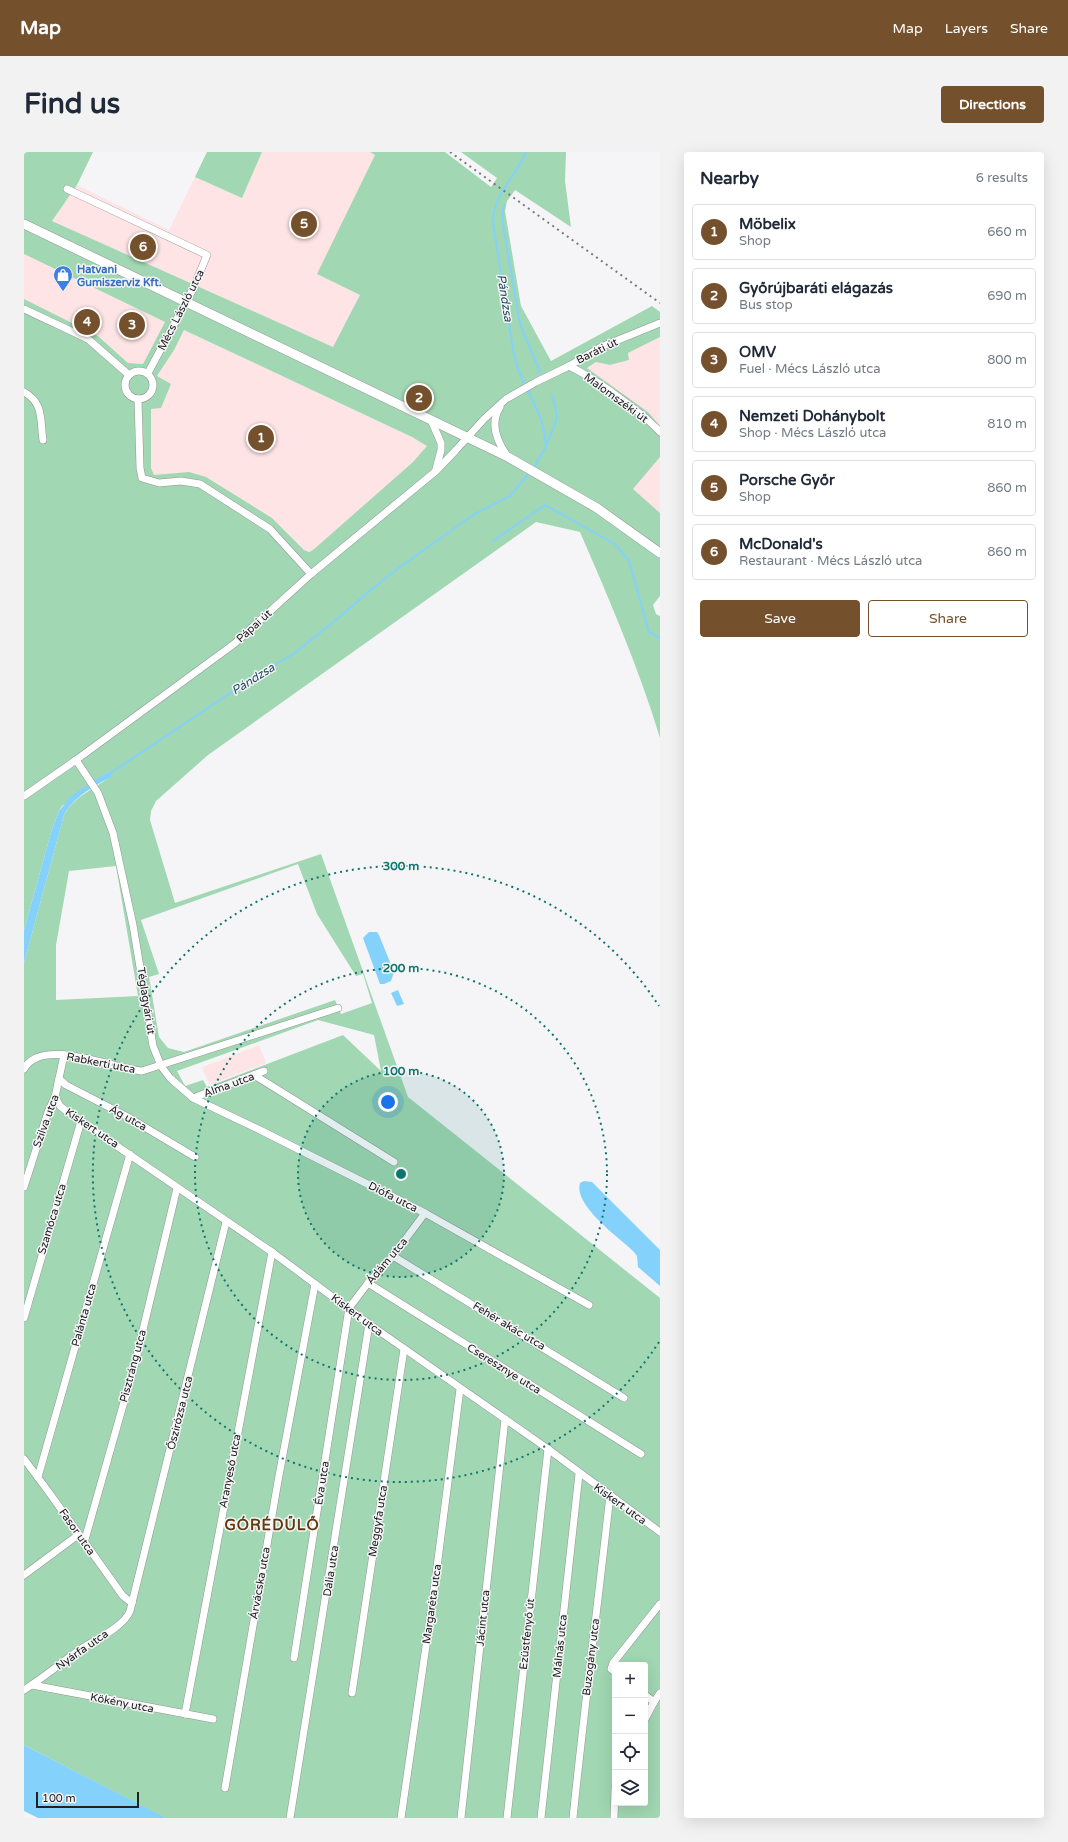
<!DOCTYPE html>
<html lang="en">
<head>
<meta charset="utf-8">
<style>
	body { margin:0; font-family:"Varela Round",sans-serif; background:#f2f2f3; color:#1f2937 }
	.controls { position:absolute; right:12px; bottom:12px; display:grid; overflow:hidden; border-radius:4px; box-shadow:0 4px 16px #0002 }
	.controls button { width:36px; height:36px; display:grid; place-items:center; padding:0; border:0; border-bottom:1px solid #e0e1e3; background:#fff; color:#1f2937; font:20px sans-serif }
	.scale { position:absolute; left:12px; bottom:10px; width:103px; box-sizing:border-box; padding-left:4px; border:2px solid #212122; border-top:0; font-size:11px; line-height:14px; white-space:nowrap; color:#212122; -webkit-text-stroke:3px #f5f5f7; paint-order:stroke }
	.you { position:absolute; left:364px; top:950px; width:14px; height:14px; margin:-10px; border:3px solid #fff; border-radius:50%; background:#1a73e8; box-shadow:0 0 0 6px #1a73e833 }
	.badge { display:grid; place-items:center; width:26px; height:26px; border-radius:50%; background:#75502c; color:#fff; font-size:13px; font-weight:700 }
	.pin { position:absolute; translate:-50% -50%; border:2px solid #fff; box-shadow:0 1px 4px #0006 }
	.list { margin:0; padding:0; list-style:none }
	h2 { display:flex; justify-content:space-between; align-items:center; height:52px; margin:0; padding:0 16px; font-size:17px }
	h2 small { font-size:13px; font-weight:400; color:#747a83 }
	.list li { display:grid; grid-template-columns:26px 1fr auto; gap:12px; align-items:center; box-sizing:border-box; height:56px; margin:0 8px 8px; padding:0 8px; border:1px solid #e0e1e3; border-radius:4px }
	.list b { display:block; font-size:15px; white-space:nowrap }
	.list p { margin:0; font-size:13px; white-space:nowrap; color:#747a83 }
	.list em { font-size:13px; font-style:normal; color:#747a83 }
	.actions { display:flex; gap:8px; padding:12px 16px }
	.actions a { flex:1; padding:9px 0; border:1px solid #75502c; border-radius:4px; text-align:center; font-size:14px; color:#75502c }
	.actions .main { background:#75502c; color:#fff }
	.icon { flex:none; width:22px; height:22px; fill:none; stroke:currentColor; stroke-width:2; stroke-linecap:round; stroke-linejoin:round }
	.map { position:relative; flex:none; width:636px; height:1666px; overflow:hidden; border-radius:4px }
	header { display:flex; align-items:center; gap:24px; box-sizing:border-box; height:56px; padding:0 20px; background:#75502c; color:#fff }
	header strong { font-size:19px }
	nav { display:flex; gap:22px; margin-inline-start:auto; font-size:14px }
	.intro { display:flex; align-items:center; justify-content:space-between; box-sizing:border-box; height:96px; padding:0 24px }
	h1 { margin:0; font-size:28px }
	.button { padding:10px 18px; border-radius:4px; background:#75502c; color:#fff; font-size:14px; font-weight:700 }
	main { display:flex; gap:24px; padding:0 24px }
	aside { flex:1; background:#fff; border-radius:4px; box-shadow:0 4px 16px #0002 }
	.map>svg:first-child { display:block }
</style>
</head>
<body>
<header>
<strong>Map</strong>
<nav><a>Map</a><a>Layers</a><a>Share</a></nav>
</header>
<div class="intro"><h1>Find us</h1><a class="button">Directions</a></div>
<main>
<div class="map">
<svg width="636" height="1666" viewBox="0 0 636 1666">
	<rect width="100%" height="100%" fill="#f5f5f7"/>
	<!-- commercial -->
	<g fill="#ffe4e6">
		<path d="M238,0H346L351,3L294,122L336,143L309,196L28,69L53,33L145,78L171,25L218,46Z"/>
		<path d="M0,102L141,170L119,212L104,211L74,184L0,147Z"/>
		<path d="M160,178L388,285L404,294L389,310L289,398L285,400L280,398L248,366L140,323H130L127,316V256H137L133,224L150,198Z"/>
		<path d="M636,185V274L624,260L563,216L572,210L586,213L605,208L604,201Z"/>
		<path d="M636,305V361L608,337Z"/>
		<path d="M235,893L242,911L185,933L178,915Z"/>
	</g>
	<!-- green -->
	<g fill="#a1d7b2" fill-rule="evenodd">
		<path d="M0,0H69L53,33L28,69L309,195L336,143L293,122L351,3L346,0H421L467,35L473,26L437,0H542L541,29L547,75L491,38L483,49L481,59L497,154L527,209L628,154L636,160V185L604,201L605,208L586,213L572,210L563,216L624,260L636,274V305L609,337L636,361V444L629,453L632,462L636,464V586C615,516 585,447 556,380L512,370L184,603L132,649L127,659L126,668L151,751L297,702L384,945L636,1146V1666H141L0,1593V811L40,663C51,643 71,637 87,624L85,619L38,654L35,659L28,677L0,778V147L74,184L104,211L119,212L141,170L0,102ZM160,178L388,285L403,294L389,310L289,398L285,400L280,398L248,366L182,325L165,320L130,323L127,316V257L137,256L147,232L133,224L150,198ZM274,712L293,762L332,824L339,822L348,851L317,862L311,848L160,900L144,896L135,885L125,825L135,822L117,768ZM92,714L114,844L32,848V793L45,719ZM294,868L350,883L357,919L319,883L183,935L179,928L161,934L153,919ZM591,1513H621V1651H591Z"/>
		<path d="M183,0H238L218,46L171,25Z"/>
	</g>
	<!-- water -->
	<g fill="#84d2fc">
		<path d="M85,619L88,624C70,635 50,644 40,663L0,811V778L28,677L35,659L47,644Z"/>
		<path d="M345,780H353L355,783L370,820L367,829L360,832H356L339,786Z"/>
		<path d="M374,838L380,852L373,854L367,841Z"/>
		<path d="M560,1029L568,1030L636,1098V1134L614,1115L613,1104L609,1099C594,1085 549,1053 556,1031Z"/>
		<path d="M0,1593L138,1664L141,1666H14L0,1659Z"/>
	</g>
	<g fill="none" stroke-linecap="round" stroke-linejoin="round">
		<!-- stream -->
		<g stroke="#84d2fc" stroke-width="2">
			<path d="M502,0C491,27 469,41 469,72L490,203L495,220L515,262L519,275L522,294L509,317"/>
			<path d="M480,53L478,63L479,72L496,172L516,220"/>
			<path d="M522,293C532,268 537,271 528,243"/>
			<path d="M469,389L521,353L591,392L605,409L625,480L636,486"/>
			<path d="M84,623L224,529L269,502L312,468L349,436L376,415L449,363L486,344L506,320"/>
		</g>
		<!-- minor casing -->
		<g stroke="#959597" stroke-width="8">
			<g id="minor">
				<path d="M43,37L183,103L169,137L124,221"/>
				<path d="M0,157L64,187L105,223"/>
				<path d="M545,214C570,226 618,260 636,280"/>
				<circle cx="115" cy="233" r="14"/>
				<path d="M0,240C20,251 16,268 19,288"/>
				<path d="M114,247L116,316L118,326L135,331L157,329L176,332L246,377L287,422"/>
				<path d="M476,255C465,272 473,290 484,305"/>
				<path d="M407,268L417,291V298L412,317"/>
				<path d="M52,608L74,641L89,681L109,773L129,894L137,914L146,926L169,946L238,979L401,1061L565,1153"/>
				<path d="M0,644L52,608L210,492L287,422L412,319L432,298L460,267L482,247L512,230L545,214L577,195L636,171"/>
				<path d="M0,917C17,884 90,917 118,919L314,856"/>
				<path d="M230,923L370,1010"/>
				<path d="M35,927L42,933L102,964L171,1005"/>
				<path d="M31,945L36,954L46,962L248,1100L345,1172L524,1297L636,1380"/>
				<path d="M169,946L240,919"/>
				<path d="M0,1035L24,960L31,945L40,903"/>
				<path d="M369,1104L600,1246"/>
				<path d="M344,1131L617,1302"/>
				<path d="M0,1166L57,969"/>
				<path d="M0,1307L24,1339L99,1444L108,1451"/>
				<path d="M14,1325L106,1002"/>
				<path d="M60,1391L111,1211L153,1036"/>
				<path d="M0,1423L54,1383"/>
				<path d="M270,1506L325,1156L344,1131L369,1104L401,1061"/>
				<path d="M591,1520L587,1517L589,1511L636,1452"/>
				<path d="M8,1533L189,1567"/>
				<path d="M0,1538C19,1526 37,1511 55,1498C70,1488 99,1476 106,1459L202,1070"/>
				<path d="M328,1541L380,1197"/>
				<path d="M621,1543L630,1550"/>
				<path d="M161,1562L248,1100"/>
				<path d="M621,1567L630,1550L636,1541"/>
				<path d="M201,1636L254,1329L291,1132"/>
				<path d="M266,1666L345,1172"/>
				<path d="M377,1666L409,1446L436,1237"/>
				<path d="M437,1666L481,1267"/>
				<path d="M483,1666L524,1297"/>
				<path d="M517,1666L555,1322"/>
				<path d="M549,1666C560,1558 574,1451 586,1343"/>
				<path d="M590,1666L591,1637"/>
			</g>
		</g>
		<!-- major casing -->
		<g stroke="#959597" stroke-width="10">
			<path id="major" d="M0,72L484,305L573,356L636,401"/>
		</g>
		<!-- minor -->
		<use href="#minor" stroke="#fff" stroke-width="7"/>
		<!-- major -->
		<use href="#major" stroke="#fff" stroke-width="9"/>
		<!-- rail -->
		<path stroke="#78787a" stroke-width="2" stroke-dasharray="2 4" stroke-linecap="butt" d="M426,0L636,151"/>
	</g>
	<!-- distance rings -->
	<circle cx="377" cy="1022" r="103" fill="#0f766e" fill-opacity=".12"/>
	<g fill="none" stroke="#0f766e" stroke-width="2" stroke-dasharray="2 4">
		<circle cx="377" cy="1022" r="103"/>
		<circle cx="377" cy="1022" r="206"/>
		<path d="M635 1190A308 308 0 1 1 635 854"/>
	</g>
	<!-- icons -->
	<defs>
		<g id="shop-pin" transform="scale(1)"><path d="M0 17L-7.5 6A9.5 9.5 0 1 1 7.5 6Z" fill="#3f7fe0" stroke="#f5f5f7"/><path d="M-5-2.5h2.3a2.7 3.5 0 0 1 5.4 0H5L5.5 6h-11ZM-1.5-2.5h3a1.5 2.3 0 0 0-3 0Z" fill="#fff"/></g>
	</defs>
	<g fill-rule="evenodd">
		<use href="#shop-pin" x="39" y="123"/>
	</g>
	<g text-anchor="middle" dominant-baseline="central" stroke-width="3" stroke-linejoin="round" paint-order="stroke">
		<!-- shop labels -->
		<g font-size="11" font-weight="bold" fill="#366cbe" stroke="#f5f5f7" text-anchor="start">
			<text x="53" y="117">Hatvani<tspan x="53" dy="13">Gumiszerviz Kft.</tspan></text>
		</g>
		<!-- street labels -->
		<g font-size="11" fill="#212122" stroke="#f5f5f7">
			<text transform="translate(157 158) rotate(-63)">Mécs László utca</text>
			<text transform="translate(573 199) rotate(-26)">Baráti út</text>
			<text transform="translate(592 246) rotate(36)">Malomszéki út</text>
			<text transform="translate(230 474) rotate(-42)">Pápai út</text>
			<text transform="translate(122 849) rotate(81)">Téglagyári út</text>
			<text transform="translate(77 911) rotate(11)">Rabkerti utca</text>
			<text transform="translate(205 933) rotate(-20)">Alma utca</text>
			<text transform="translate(104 966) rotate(29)">Ág utca</text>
			<text transform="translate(22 969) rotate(-70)">Szilva utca</text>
			<text transform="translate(68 976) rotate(34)">Kiskert utca</text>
			<text transform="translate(369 1045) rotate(27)">Diófa utca</text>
			<text transform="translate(28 1067) rotate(-73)">Szamóca utca</text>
			<text transform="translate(363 1109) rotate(-50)">Ádám utca</text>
			<text transform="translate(60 1163) rotate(-74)">Palánta utca</text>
			<text transform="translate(333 1163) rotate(37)">Kiskert utca</text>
			<text transform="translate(485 1174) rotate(31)">Fehér akác utca</text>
			<text transform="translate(109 1214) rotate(-75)">Pisztráng utca</text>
			<text transform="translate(480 1217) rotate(32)">Cseresznye utca</text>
			<text transform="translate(156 1261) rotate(-76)">Őszirózsa utca</text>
			<text transform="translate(206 1319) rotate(-79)">Aranyeső utca</text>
			<text transform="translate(298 1331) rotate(-81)">Éva utca</text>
			<text transform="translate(596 1352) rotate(36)">Kiskert utca</text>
			<text transform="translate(354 1369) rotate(-81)">Meggyfa utca</text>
			<text transform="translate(53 1380) rotate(55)">Fasor utca</text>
			<text transform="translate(307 1419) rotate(-81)">Dália utca</text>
			<text transform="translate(236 1431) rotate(-80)">Árvácska utca</text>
			<text transform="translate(408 1452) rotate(-82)">Margaréta utca</text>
			<text transform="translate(459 1466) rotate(-84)">Jácint utca</text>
			<text transform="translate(503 1482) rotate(-84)">Ezüstfenyő út</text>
			<text transform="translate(536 1494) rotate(-84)">Málnás utca</text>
			<text transform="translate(58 1498) rotate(-35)">Nyárfa utca</text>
			<text transform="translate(567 1505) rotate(-83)">Buzogány utca</text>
			<text transform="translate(98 1551) rotate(11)">Kökény utca</text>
		</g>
		<!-- water labels -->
		<g font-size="12" font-style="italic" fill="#1f4a60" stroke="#f5f5f7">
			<text transform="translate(481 146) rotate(81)">Pándzsa</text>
			<text transform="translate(229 527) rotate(-32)">Pándzsa</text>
		</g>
		<!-- district labels -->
		<g font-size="15" font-weight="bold" letter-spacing="1" fill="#61390c" stroke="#f5f5f7">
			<text x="248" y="1373">GÓRÉDŰLŐ</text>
		</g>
	</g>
	<circle cx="377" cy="1022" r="6" fill="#0f766e" stroke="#f5f5f7" stroke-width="2"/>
	<g font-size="12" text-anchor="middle" font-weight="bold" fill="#0f766e" stroke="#f5f5f7" stroke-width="3" stroke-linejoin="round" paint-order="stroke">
		<text x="377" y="718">300 m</text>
		<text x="377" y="820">200 m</text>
		<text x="377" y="923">100 m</text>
	</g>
</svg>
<div class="controls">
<button>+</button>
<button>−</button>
<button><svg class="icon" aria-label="locate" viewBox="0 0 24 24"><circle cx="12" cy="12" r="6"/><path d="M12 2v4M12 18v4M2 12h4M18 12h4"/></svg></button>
<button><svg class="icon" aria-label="layers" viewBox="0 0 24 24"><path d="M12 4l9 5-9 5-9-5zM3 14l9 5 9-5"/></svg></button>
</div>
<div class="scale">100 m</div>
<div class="you"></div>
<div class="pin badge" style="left:237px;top:286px">1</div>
<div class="pin badge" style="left:395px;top:246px">2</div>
<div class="pin badge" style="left:108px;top:173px">3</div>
<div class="pin badge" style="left:63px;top:170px">4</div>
<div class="pin badge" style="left:280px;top:72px">5</div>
<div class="pin badge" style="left:119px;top:95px">6</div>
</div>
<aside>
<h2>Nearby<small>6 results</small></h2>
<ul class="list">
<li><span class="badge">1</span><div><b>Möbelix</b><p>Shop</p></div><em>660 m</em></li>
<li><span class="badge">2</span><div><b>Győrújbaráti elágazás</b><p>Bus stop</p></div><em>690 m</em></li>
<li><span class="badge">3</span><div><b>OMV</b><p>Fuel · Mécs László utca</p></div><em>800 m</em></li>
<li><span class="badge">4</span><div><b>Nemzeti Dohánybolt</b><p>Shop · Mécs László utca</p></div><em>810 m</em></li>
<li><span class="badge">5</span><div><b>Porsche Győr</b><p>Shop</p></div><em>860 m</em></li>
<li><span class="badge">6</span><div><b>McDonald's</b><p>Restaurant · Mécs László utca</p></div><em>860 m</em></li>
</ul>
<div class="actions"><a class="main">Save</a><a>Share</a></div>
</aside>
</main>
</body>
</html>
